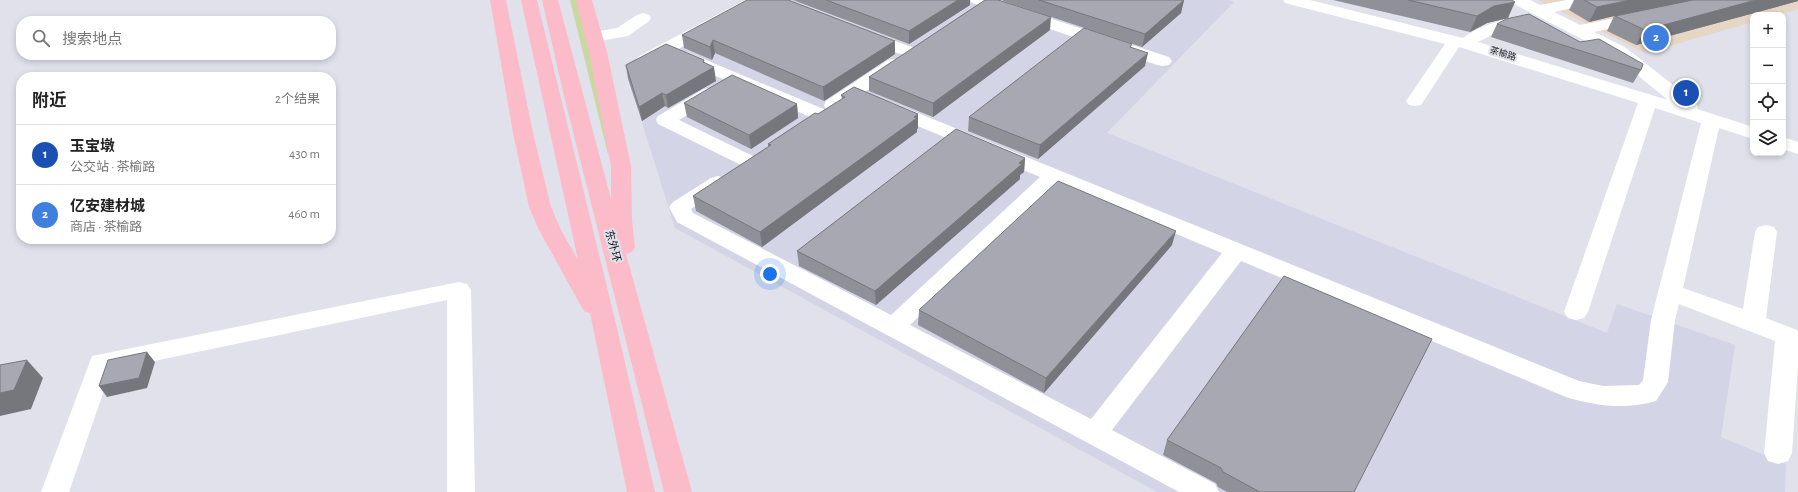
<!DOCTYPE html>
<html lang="zh">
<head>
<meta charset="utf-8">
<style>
	body { margin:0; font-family:"Alegreya Sans","Noto Sans SC",sans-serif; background:#f6f6f6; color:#222 }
	.controls { position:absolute; right:12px; top:12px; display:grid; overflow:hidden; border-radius:8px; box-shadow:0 2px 6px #0003 }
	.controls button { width:36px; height:36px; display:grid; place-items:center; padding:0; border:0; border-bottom:1px solid #e0e0e0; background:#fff; color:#222; font:20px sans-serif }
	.you { position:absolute; left:770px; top:274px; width:14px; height:14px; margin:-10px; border:3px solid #fff; border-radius:50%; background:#1a73e8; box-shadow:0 0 0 6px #1a73e833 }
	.badge { display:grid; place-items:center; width:26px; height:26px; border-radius:50%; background:#0b8043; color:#fff; font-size:13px; font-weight:700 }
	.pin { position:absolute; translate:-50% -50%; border:2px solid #fff; box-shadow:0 1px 4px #0006 }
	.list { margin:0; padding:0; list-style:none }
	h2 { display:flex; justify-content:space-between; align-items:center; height:52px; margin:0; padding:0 16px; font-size:17px }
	h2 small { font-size:13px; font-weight:400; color:#767676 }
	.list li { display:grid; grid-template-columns:26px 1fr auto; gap:12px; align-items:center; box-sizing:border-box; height:60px; padding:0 16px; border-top:1px solid #e0e0e0 }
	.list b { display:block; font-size:15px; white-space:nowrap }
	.list p { margin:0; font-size:13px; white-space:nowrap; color:#767676 }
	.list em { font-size:13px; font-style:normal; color:#767676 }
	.icon { flex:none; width:22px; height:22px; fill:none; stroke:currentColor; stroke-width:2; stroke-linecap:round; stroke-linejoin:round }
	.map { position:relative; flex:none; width:1798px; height:492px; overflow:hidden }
	.search { position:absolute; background:#fff; box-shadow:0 2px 6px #0003; left:16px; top:16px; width:320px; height:44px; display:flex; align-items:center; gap:10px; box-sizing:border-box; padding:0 14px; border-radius:16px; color:#767676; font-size:15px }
	.panel { position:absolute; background:#fff; box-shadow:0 2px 6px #0003; left:16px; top:72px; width:320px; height:172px; border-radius:16px }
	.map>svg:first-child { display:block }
</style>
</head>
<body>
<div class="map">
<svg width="1798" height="492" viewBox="0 0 1798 492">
	<rect width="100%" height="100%" fill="#e1e1ec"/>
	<!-- commercial -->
	<path fill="#e6d6c4" d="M1538,0H1798V9L1778,15H1753V22L1645,53Z"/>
	<!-- built -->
	<path fill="#d3d4e6" d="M747,0H1227L1234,2L1107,133L1607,333L1617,304L1735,345L1721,437L1786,464L1785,492H1157L675,228L624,65Z"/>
	<!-- green -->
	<path fill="#c9d8a0" d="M570,0H578L610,142L608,154Z"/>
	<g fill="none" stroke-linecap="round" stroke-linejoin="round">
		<!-- minor -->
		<g fill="#fff" fill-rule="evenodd">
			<path d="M745,0H765L763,3L651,64L645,65L639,64L636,60L639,56Z"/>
			<path d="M970,0H994L1169,57L1172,61L1169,65L1163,66L1157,65L972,3Z"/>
			<path d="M1283,0H1310L1463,38C1481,24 1503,20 1525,15L1531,17L1533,20L1531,23L1500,31L1478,42L1668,100L1613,55L1512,3L1510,0H1530L1540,5L1566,0H1599L1597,3L1554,12L1580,25L1640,13L1646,15L1648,18L1646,21L1594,32L1625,47L1696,103L1698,107L1697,109L1753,127V139L1719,128L1683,288L1743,309L1755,232L1758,227L1766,225L1774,227L1777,232L1766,318L1797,330L1798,332V366L1792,453L1788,461L1778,464L1768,461L1764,453L1775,341L1679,304L1675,320L1668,382L1656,401C1627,410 1595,406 1566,397L1241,261L1112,430L1215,484L1219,492H1179L677,222L669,207L673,202L711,178L718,176L725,178L728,182L725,186L691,209L693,213L891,315L1040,177L884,112L882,108L884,104L891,102L1579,381L1603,386L1639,385L1643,380L1651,320L1701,123L1655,108L1588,312L1584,318L1576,320L1568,318L1564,312L1638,103L1459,47L1421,105L1415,106L1409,105L1406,101L1445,44L1285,3ZM1056,184L1222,253L1091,419L910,325Z"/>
			<path d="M643,13L649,15L651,18L649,21L628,36L594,42L588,41L586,37L588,33L617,28L637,15Z"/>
			<path d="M868,31L917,49L920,53L917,57L911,58L862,40L860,36L862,32Z"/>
			<path d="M687,52L826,110L828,114L826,118L819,120L812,118L681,61L678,57L681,53Z"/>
			<path d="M894,59L900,60L903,64L900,68L840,109L833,111L826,109L824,105L826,101L888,60Z"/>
			<path d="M710,88L716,89L719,93L716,97L679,120L755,157L758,161L755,165L748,167L741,165L658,124L656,120L658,116L704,89Z"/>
			<path d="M1783,137L1798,142V154L1783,149Z"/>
			<path d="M459,282L467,284L471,290L475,492H447V300L111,370L69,492H41L92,356Z"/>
		</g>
		<!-- major -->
		<g fill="#fcbbc8" fill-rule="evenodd">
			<path d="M490,0H506L533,133L551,207L561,230L578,260L521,0H537L617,328L655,492H627L590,313L585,312L581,306L539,230L529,207L513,133Z"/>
			<path d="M542,0H558L611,199V166L589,52L576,0H592L607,52L631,166L632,220L635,247L632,252L626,254L692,492H664L564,96Z"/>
		</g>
	</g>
	<!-- wall -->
	<g fill="#909099">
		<path d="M793,0H970V5L909,44Z"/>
		<path d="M1003,0H1184L1181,13L1142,47L1003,1Z"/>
		<path d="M1333,0H1512L1508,18L1487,23L1470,32Z"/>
		<path d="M1574,0H1798V1L1636,45L1607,31L1614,16L1589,22L1569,10Z"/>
		<path d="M1497,24L1580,42L1641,70L1633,83L1491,37Z"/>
		<path d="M1050,30L933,117L869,91V77Z"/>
		<path d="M682,35L895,41V54L824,101L715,53L712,60L684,48Z"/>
		<path d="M704,63L716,81L668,108L665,106L642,121L628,79L626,65Z"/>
		<path d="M1145,66L1038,159L968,131L969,117Z"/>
		<path d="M841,95L918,128L917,129V132L762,247L696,211L693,196L768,147V144L818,114L842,99Z"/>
		<path d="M684,103L797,104L798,118L751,149L687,117Z"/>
		<path d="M1025,158L1024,172L1020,175V179L876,305L799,266L797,251Z"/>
		<path d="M1172,245L1044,393L918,325L919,310Z"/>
		<path d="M1167,440L1354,492H1227L1218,487L1216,483L1163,455Z"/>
	</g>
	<!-- shaded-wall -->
	<g fill="#76767d">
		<path d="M958,0H970V5L909,44V31Z"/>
		<path d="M1184,0L1181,13L1142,47L1145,34Z"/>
		<path d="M1630,0H1695L1615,16H1614L1589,22L1597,7Z"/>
		<path d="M1756,0H1798V1L1636,45L1645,30Z"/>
		<path d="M1515,2L1508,18L1487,23L1470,32L1477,16L1494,6Z"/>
		<path d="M1051,17L1050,30L933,117V103Z"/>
		<path d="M713,40L715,53L712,60L710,47Z"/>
		<path d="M895,41V54L824,101L823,87Z"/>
		<path d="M1148,53L1145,66L1038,159L1040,145Z"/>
		<path d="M704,60L705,72L714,67L716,81L668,108L666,95L703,62Z"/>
		<path d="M662,93L665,106L642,121L639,107Z"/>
		<path d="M797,104L798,118L751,149L749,135Z"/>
		<path d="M918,114V128L917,129V132L762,247L760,232Z"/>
		<path d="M1025,158L1024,172L1020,175V179L876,305L875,291Z"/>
		<path d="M1176,231L1172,245L1044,393L1046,378Z"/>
		<path d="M147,352L155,362L147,388L107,397L99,386Z"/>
		<path d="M27,360L43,378L31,409L0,416V393Z"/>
	</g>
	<!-- building -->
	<g fill="#a8a8b2" stroke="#76767d">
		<path d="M747,0H788L895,41L823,87L713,40L710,47L682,35Z"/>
		<path d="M826,0H958L909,31Z"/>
		<path d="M985,0H998L1051,17L933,103L869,77Z"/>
		<path d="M1039,0H1184L1145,34Z"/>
		<path d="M1408,0H1512L1515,2L1494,6L1477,16Z"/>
		<path d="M1584,0H1630L1597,7Z"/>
		<path d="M1693,0H1756L1645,30L1615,16Z"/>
		<path d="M1529,14L1580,42L1599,39L1643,64L1641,70L1497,24L1506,19Z"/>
		<path d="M1084,28L1132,44L1130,47L1148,53L1040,145L969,117Z"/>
		<path d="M666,44L704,60L703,62L714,67L666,95L662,93L639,107L626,65Z"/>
		<path d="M732,75L797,104L749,135L684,103Z"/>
		<path d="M854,87L918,114L914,117L917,118L760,232L693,196L771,145L768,144L815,113L818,114L845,97L841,95Z"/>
		<path d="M956,129L1025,158L1019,163L1022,164L875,291L797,251Z"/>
		<path d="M1058,181L1176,231L1046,378L919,310Z"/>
		<path d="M1284,276L1432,339L1354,492H1260L1223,472L1221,468L1167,440Z"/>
		<path d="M147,352L139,378L99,386L108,360Z"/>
		<path d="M27,360L14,390L0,393V365Z"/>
	</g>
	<g text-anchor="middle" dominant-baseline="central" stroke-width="4" stroke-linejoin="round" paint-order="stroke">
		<!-- far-street labels -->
		<g font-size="9" fill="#19191d" stroke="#e1e1ec">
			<text transform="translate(1503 54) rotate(17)">茶榆路</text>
		</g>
		<!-- street labels -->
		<g font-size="11" fill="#19191d" stroke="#e1e1ec">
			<text transform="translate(613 246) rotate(75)">东外环</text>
		</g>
	</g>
</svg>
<div class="controls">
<button>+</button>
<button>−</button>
<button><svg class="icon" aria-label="locate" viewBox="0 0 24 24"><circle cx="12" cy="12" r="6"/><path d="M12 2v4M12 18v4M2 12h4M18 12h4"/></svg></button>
<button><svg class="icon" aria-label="layers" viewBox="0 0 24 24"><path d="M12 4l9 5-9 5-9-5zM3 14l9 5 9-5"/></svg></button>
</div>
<div class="you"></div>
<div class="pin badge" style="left:1686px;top:93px;background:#1a4fb4">1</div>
<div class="pin badge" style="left:1656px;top:38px;background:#3f7fe0">2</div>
<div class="search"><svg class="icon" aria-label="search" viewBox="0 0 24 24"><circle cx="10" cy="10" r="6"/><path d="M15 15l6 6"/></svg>搜索地点</div>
<section class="panel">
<h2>附近<small>2个结果</small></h2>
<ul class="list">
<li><span class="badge" style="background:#1a4fb4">1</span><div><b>玉宝墩</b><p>公交站 · 茶榆路</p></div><em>430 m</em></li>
<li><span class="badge" style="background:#3f7fe0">2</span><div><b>亿安建材城</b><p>商店 · 茶榆路</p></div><em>460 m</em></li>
</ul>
</section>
</div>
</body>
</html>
